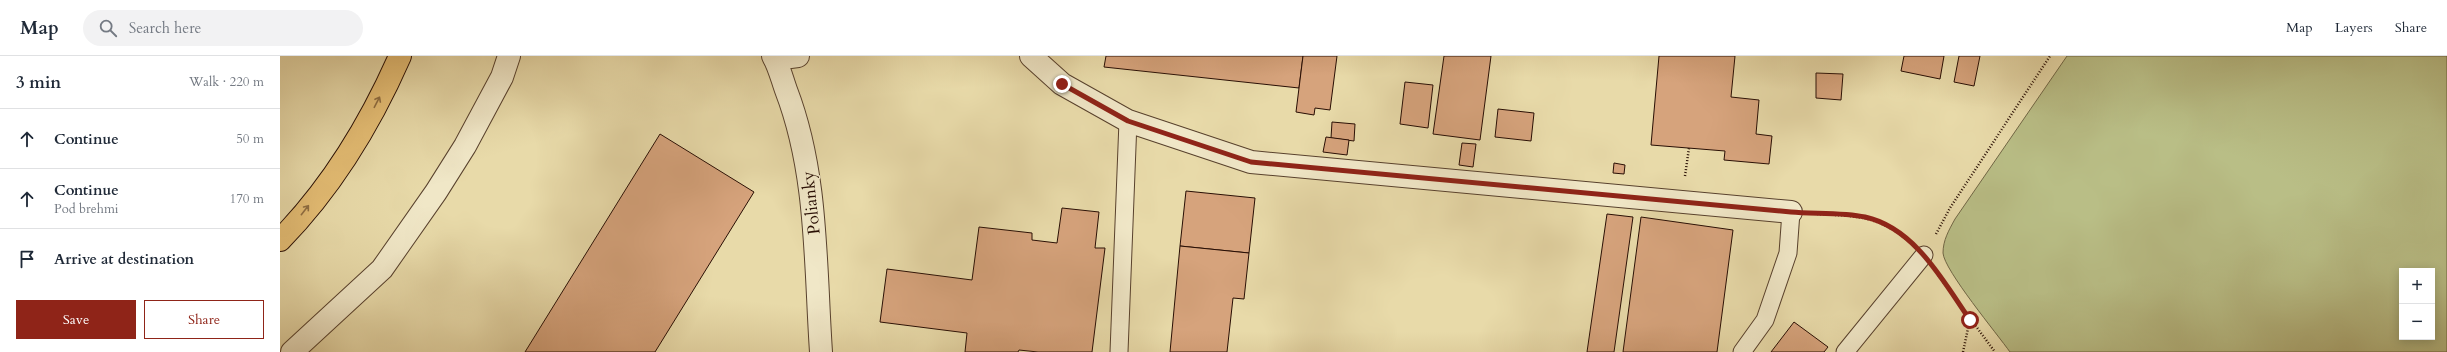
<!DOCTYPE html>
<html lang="en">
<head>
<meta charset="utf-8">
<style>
	body { margin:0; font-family:Cardo,serif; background:#f2f2f3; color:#1f2937 }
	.controls { position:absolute; right:12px; bottom:12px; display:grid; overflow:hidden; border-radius:0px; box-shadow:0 2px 10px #0003 }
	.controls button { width:36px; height:36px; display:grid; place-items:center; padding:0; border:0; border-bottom:1px solid #e0e1e3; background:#fff; color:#1f2937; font:20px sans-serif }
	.stop { position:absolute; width:12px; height:12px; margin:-9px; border:3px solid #8f2418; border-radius:50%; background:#fff }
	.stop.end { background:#8f2418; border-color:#fff; box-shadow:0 1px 4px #0008 }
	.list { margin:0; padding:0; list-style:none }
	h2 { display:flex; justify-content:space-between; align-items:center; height:52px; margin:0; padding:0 16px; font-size:17px }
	h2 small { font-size:13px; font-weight:400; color:#747a83 }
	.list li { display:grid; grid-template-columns:26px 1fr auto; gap:12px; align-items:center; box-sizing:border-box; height:60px; padding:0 16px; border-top:1px solid #e0e1e3 }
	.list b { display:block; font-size:15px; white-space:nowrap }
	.list p { margin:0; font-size:13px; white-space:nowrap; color:#747a83 }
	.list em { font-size:13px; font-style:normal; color:#747a83 }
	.actions { display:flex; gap:8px; padding:12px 16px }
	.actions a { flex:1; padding:9px 0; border:1px solid #8f2418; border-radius:0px; text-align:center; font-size:14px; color:#8f2418 }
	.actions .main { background:#8f2418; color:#fff }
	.icon { flex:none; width:22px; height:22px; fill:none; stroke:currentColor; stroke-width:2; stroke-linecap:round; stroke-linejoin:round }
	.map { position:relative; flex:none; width:2167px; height:296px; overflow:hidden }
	header { display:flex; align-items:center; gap:24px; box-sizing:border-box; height:56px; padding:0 20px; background:#fff; border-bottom:1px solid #e0e1e3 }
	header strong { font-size:19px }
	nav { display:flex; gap:22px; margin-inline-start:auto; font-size:14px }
	.search { width:280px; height:36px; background:#f2f2f3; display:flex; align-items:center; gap:10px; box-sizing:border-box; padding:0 14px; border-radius:22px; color:#747a83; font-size:15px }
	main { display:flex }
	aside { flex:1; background:#fff }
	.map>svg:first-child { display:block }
</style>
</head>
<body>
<header>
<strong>Map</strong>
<div class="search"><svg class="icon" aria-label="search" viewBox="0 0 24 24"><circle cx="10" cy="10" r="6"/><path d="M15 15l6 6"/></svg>Search here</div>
<nav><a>Map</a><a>Layers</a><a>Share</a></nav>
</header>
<main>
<aside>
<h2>3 min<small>Walk · 220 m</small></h2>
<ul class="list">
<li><svg class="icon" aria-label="ahead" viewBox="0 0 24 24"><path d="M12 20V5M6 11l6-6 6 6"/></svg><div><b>Continue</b></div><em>50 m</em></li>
<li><svg class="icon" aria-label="ahead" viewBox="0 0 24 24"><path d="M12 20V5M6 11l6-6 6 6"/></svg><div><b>Continue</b><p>Pod brehmi</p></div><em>170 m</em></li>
<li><svg class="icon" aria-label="arrive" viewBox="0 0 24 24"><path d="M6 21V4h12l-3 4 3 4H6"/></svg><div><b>Arrive at destination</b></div></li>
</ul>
<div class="actions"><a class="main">Save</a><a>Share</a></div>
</aside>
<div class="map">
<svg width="2167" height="296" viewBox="0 0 2167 296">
	<rect width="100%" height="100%" fill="#e8daa9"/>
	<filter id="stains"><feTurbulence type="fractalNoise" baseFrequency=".005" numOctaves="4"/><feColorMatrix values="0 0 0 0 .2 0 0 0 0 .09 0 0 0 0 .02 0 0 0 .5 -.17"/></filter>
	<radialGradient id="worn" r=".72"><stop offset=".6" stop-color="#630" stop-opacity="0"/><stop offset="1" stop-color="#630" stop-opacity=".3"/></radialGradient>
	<!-- green -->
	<path fill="#b9be86" stroke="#706645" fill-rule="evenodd" d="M1787,0H2167V296H1730C1718,279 1664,214 1663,197C1663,184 1669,174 1675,163ZM2122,215H2152V281H2122Z"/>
	<!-- building -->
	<g fill="#d6a37c" stroke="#280e04">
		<path d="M826,0H1023L1019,32L824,11Z"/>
		<path d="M1023,0H1057L1050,54L1035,52L1034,59L1016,56Z"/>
		<path d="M1164,0H1211L1200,84L1153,78Z"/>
		<path d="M1379,0H1455L1451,41L1479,44L1476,78L1492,80L1489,108L1444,104L1445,95L1371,89Z"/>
		<path d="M1624,0H1664L1660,23L1621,15Z"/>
		<path d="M1679,0H1700L1694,30L1674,26Z"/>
		<path d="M1536,17L1563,18L1561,44L1536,42Z"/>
		<path d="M1125,26L1153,29L1148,72L1120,68Z"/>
		<path d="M1218,53L1254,57L1251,85L1215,81Z"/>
		<path d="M1052,66L1075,68L1074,85L1051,82Z"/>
		<path d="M380,78L474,136L375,296H245Z"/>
		<path d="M1046,81L1069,84L1067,99L1043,96Z"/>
		<path d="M1182,87L1196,88L1193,111L1179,109Z"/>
		<path d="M1334,107L1345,109L1344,118L1333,117Z"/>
		<path d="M906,135L975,142L969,197L900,190Z"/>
		<path d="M782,152L819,156L815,192H825L812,296H758L739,294L738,296H685L687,277L600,266L607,213L692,224L699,171L752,177V184L777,187Z"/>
		<path d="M1327,158L1353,161L1334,296H1307Z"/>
		<path d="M1361,161L1453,174L1437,296H1343Z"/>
		<path d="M900,190L969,197L964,243L953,242L947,296H890Z"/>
		<path d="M1514,266L1548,291L1544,296H1491Z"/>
	</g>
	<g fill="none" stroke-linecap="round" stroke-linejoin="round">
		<!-- lane casing -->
		<g stroke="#58412d" stroke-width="19">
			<g id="lane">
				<path d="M839,296L848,65"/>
				<path d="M1462,296L1485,264L1508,197L1511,156"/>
				<path d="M1565,296L1644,199"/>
			</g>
		</g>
		<!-- street casing -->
		<g stroke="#58412d" stroke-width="24">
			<g id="street">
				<path d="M493,0C499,10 502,23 506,34C538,117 535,208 541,296"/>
				<path d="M751,0L782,28L848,65L971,106L1511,156"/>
				<path d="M495,3L518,0"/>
				<path d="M12,296L102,213L156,136L185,90L222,21L229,0"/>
			</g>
		</g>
		<!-- highway casing -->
		<g stroke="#280e04" stroke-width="24">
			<path id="highway" d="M0,184C51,132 91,66 120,0"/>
		</g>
		<!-- path -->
		<g stroke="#280e04" stroke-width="2.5" stroke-dasharray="1 2" stroke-linecap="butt">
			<path d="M1405,120L1409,92"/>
			<path d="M1537,158C1573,160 1597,159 1626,183"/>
			<path d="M1656,178L1670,152L1770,0"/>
			<path d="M1658,219L1715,296"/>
			<path d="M1683,296L1690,263"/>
		</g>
		<!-- lane -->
		<use href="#lane" stroke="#f0e7c7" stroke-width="17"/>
		<!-- street -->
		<use href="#street" stroke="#f0e7c7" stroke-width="22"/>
		<!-- highway -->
		<use href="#highway" stroke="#e4bd74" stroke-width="22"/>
	</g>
	<!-- one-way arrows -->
	<defs><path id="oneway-shaft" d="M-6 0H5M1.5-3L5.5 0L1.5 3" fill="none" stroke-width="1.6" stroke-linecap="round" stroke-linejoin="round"/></defs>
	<g stroke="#8f6e42">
		<use href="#oneway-shaft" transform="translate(97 46) rotate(-63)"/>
		<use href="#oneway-shaft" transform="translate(25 154) rotate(-52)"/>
	</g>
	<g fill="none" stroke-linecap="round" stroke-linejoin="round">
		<!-- route -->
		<path stroke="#8f2418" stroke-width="5" d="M782,28L848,65L971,106L1511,156C1533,158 1563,156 1585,161C1635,172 1663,225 1690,264"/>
	</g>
	<g text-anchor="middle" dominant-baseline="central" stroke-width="3" stroke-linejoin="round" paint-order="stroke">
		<!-- street labels -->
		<g font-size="17" fill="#280e04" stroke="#f0e7c7">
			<text transform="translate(531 147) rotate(-96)">Polianky</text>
		</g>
	</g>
	<rect width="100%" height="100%" filter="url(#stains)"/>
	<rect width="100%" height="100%" fill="url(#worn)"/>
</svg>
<div class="controls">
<button>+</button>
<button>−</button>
</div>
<div class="stop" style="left:1690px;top:264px"></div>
<div class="stop end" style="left:782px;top:28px"></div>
</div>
</main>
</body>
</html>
